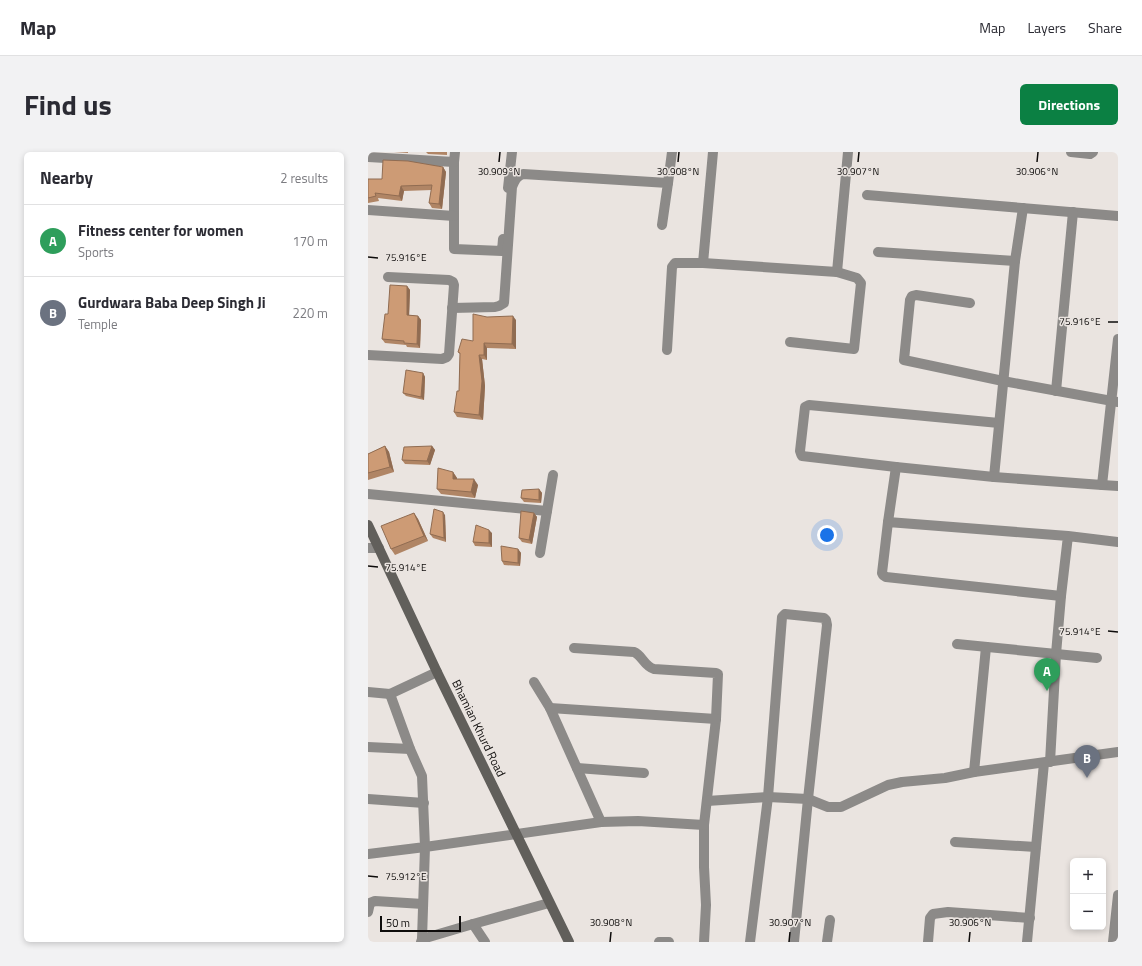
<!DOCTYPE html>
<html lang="en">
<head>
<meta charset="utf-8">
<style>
	body { margin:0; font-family:"Titillium Web",sans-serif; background:#f2f2f3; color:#2b2b33 }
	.controls { position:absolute; right:12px; bottom:12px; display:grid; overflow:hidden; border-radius:6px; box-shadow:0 2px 6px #0003 }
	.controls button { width:36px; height:36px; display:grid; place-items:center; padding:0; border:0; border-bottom:1px solid #e1e1e2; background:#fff; color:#2b2b33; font:20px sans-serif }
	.scale { position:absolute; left:12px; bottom:10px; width:81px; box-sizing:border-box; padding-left:4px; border:2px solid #0e0c0b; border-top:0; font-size:11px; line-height:14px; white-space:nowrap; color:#0e0c0b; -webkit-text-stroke:3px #eae4e0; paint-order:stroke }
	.you { position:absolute; left:459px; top:383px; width:14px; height:14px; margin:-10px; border:3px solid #fff; border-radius:50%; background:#1a73e8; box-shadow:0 0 0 6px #1a73e833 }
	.badge { display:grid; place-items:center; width:26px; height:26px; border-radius:50%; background:#0b8043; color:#fff; font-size:13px; font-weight:700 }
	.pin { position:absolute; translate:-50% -33px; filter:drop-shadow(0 1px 2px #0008) }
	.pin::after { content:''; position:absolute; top:21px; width:14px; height:12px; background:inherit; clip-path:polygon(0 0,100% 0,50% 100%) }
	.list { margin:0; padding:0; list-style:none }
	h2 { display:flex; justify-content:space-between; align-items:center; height:52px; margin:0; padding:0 16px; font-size:17px }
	h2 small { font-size:13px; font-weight:400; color:#7c7c81 }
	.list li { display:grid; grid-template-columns:26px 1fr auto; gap:12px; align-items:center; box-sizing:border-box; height:72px; padding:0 16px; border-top:1px solid #e1e1e2 }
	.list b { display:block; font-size:15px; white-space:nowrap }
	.list p { margin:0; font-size:13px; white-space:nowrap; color:#7c7c81 }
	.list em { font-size:13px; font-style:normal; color:#7c7c81 }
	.map { position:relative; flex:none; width:750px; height:790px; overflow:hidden; border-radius:6px }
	header { display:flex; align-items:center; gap:24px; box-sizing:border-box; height:56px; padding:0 20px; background:#fff; border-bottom:1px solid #e1e1e2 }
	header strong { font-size:19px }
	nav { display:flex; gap:22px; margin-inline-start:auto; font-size:14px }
	.intro { display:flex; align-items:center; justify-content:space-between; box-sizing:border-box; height:96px; padding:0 24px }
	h1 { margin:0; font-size:28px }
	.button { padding:10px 18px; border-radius:6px; background:#0b8043; color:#fff; font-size:14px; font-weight:700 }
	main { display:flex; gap:24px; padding:0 24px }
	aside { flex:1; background:#fff; border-radius:6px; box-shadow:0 2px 6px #0003 }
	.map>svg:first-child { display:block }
</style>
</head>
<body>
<header>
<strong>Map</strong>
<nav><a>Map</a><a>Layers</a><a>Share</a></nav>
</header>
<div class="intro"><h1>Find us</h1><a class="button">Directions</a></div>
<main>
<aside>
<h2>Nearby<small>2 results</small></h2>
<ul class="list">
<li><span class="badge" style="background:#2e9e5b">A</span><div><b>Fitness center for women</b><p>Sports</p></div><em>170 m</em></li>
<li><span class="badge" style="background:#6b7280">B</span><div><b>Gurdwara Baba Deep Singh Ji</b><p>Temple</p></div><em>220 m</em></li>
</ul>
</aside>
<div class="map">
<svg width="750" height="790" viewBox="0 0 750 790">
	<rect width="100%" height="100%" fill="#eae4e0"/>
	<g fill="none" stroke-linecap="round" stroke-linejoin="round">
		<!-- street -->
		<g stroke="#8c8a88" stroke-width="10">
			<path d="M87,0L86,10V97L134,99L135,87"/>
			<path d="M703,0L722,2L725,0"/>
			<path d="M0,5L86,10"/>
			<path d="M300,31L304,0"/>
			<path d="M140,36L144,0"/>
			<path d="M499,43L750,64"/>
			<path d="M0,58L86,64"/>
			<path d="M510,100L647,109"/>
			<path d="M335,111L345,0"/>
			<path d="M602,151L548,143L544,144L542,148L536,208L635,229L750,250"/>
			<path d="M84,156L127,155L131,154L136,151L144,35C147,28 148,25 155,22L300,31L294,73"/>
			<path d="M422,190L486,197L493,131L489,126L469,120"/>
			<path d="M299,198L304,115L307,111H335L469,120L480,0"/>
			<path d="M0,203L74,207L79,205L81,202L86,133L85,130L81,128L20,125"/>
			<path d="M688,239L705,60"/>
			<path d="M528,315L434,304L433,302L432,299L437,255L441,253L631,271"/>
			<path d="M626,325L647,109L655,56"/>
			<path d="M734,333L750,334"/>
			<path d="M0,342L179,359"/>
			<path d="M520,370L528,315L626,325L734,333L750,187"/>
			<path d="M700,384L693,444L518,425L515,423L514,421L520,370L700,384L750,390"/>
			<path d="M0,396H11"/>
			<path d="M172,401L185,323"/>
			<path d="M589,492L729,506"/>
			<path d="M618,495L606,620L750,600"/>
			<path d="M206,496L266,500C274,503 276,514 286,517L348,521L350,522L348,567L336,673V715L338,753L336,790"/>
			<path d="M166,530L182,556L233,670"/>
			<path d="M0,540L22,542L69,520"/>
			<path d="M182,556L348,567"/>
			<path d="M0,595L42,597"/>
			<path d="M682,610L688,502L693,444"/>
			<path d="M209,616L276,621"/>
			<path d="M0,647L56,651"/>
			<path d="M339,649L400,645L440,647L460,655H473L520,633L534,630L577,626L606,620"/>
			<path d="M587,690L668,695"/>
			<path d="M0,702L57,695L54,624L42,597L22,542"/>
			<path d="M0,760L2,751L7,749L55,752"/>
			<path d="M105,772L117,790"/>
			<path d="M54,787L57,695L233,670L270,669L336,673"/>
			<path d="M53,790L54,787L105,772L181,751"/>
			<path d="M291,790H301"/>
			<path d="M382,790L400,645L414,465L417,462L456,466L458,468L459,473L440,647L426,790"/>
			<path d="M459,790L462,768"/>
			<path d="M560,790L562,766L565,762L580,760L662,766"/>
			<path d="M659,790L676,611"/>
			<path d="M745,790L750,743"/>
		</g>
		<!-- secondary -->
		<path stroke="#615f5b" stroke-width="10" d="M0,373L69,520L201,790"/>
	</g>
	<!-- wall -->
	<g fill="#b08565">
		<path d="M26,0H40V1Z"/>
		<path d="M58,0H79V3L60,2Z"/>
		<path d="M75,15L78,20L74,57L64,56L61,51L64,38L36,39L34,49L10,46L11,49L0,51V27H14Z"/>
		<path d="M39,134L42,138L41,163L50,164L53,168L52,196L39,195L38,193L17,191L14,187L20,162Z"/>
		<path d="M119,165L148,168V197L119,196V208L114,207L117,234L115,268L89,265L86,260L91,239L92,202L90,200L105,189Z"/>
		<path d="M55,221L57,225L56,248L38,244L35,241Z"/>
		<path d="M17,294L21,300L26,320L0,328V302Z"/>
		<path d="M64,294L67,298L62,313L37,312L34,308Z"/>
		<path d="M85,320L89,326V327L110,333L107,346L73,342L69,337Z"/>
		<path d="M171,337L174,341L173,351L156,350L153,346Z"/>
		<path d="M46,361L50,367L60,389L27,403L23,397Z"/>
		<path d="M166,361L169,365L164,392L154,390L151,386Z"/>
		<path d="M77,363L78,390L65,386L62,382Z"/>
		<path d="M124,381V395L107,394L105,390Z"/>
		<path d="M150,397L153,401L152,414L136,413L134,409Z"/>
	</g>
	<!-- shaded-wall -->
	<g fill="#906c52">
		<path d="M75,15L78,20L74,57L71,52Z"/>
		<path d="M33,34L36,39L34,49L31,44Z"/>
		<path d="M39,134L42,138L41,167L39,163Z"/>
		<path d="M50,164L53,168L52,196L49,192Z"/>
		<path d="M145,164L148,168V197L144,192Z"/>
		<path d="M116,191L119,196V208L116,203Z"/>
		<path d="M111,203L114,207L117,234L115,268L111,263Z"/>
		<path d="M55,221L57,225L56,248L53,245Z"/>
		<path d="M17,294L21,300L26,320L22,315Z"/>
		<path d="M64,294L67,298L62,313L59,309Z"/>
		<path d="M85,320L89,326V333L85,327Z"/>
		<path d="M106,327L110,333L107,346L103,340Z"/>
		<path d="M171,337L174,341L173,351L171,348Z"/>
		<path d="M75,360L77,363L78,390L76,386Z"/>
		<path d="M46,361L50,367L60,389L56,384Z"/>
		<path d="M166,361L169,365L164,392L161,388Z"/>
		<path d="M121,378L124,381V395L121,391Z"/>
		<path d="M150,397L153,401L152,414L150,411Z"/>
	</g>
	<!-- building -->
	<g fill="#cd9b75" stroke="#906c52">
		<path d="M15,8L40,9L75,15L71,52L61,51L64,33L33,34L31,44L7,41L8,44L0,46V27H14Z"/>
		<path d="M22,133L39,134V163L50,164L49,192L36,191V189L14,187L17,162H20Z"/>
		<path d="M105,162L119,165L145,164L144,192L116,191V203H111L114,229L111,263L86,260L89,239H91L92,201L90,200L94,187L105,189Z"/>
		<path d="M38,218L55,221L53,245L35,241Z"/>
		<path d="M17,294L22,315L0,321V302Z"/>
		<path d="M64,294L59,309L34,308L36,295Z"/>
		<path d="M70,316L85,320V327H106L103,340L69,337Z"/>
		<path d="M171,337V348L153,346L154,338Z"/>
		<path d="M66,357L75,360L76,386L62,382Z"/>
		<path d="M153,359L166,361L161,388L151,386Z"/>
		<path d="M46,361L56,384L23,397L13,374Z"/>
		<path d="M108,373L121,378V391L105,390Z"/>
		<path d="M133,394L150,397V411L134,409Z"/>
	</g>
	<!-- ticks -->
	<path fill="none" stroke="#0e0c0b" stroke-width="1.5" d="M131,10L132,0M310,10L311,0M490,10L491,0M669,10L670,0M0,105L10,106M740,170H750M0,414L10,415M740,479L750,480M0,724L10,725M242,790L243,780M421,790L422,780M601,790L602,780"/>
	<g text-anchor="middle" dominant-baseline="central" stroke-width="3" stroke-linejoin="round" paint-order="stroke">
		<!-- street labels -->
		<g font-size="12" fill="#0e0c0b" stroke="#eae4e0">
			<text transform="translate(111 576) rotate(64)">Bhamian Khurd Road</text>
		</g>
	</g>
	<g font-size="10" text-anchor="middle" fill="#0e0c0b" stroke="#eae4e0" stroke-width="3" stroke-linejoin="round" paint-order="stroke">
		<text x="131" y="23">30.909°N</text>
		<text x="310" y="23">30.908°N</text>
		<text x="490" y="23">30.907°N</text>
		<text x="669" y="23">30.906°N</text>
		<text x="38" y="109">75.916°E</text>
		<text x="712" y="173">75.916°E</text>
		<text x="38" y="419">75.914°E</text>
		<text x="712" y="483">75.914°E</text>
		<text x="38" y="728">75.912°E</text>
		<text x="243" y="774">30.908°N</text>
		<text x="422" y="774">30.907°N</text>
		<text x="602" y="774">30.906°N</text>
	</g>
</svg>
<div class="controls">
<button>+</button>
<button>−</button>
</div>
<div class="scale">50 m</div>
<div class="you"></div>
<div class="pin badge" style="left:679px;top:539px;background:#2e9e5b">A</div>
<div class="pin badge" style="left:719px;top:626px;background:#6b7280">B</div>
</div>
</main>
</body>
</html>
